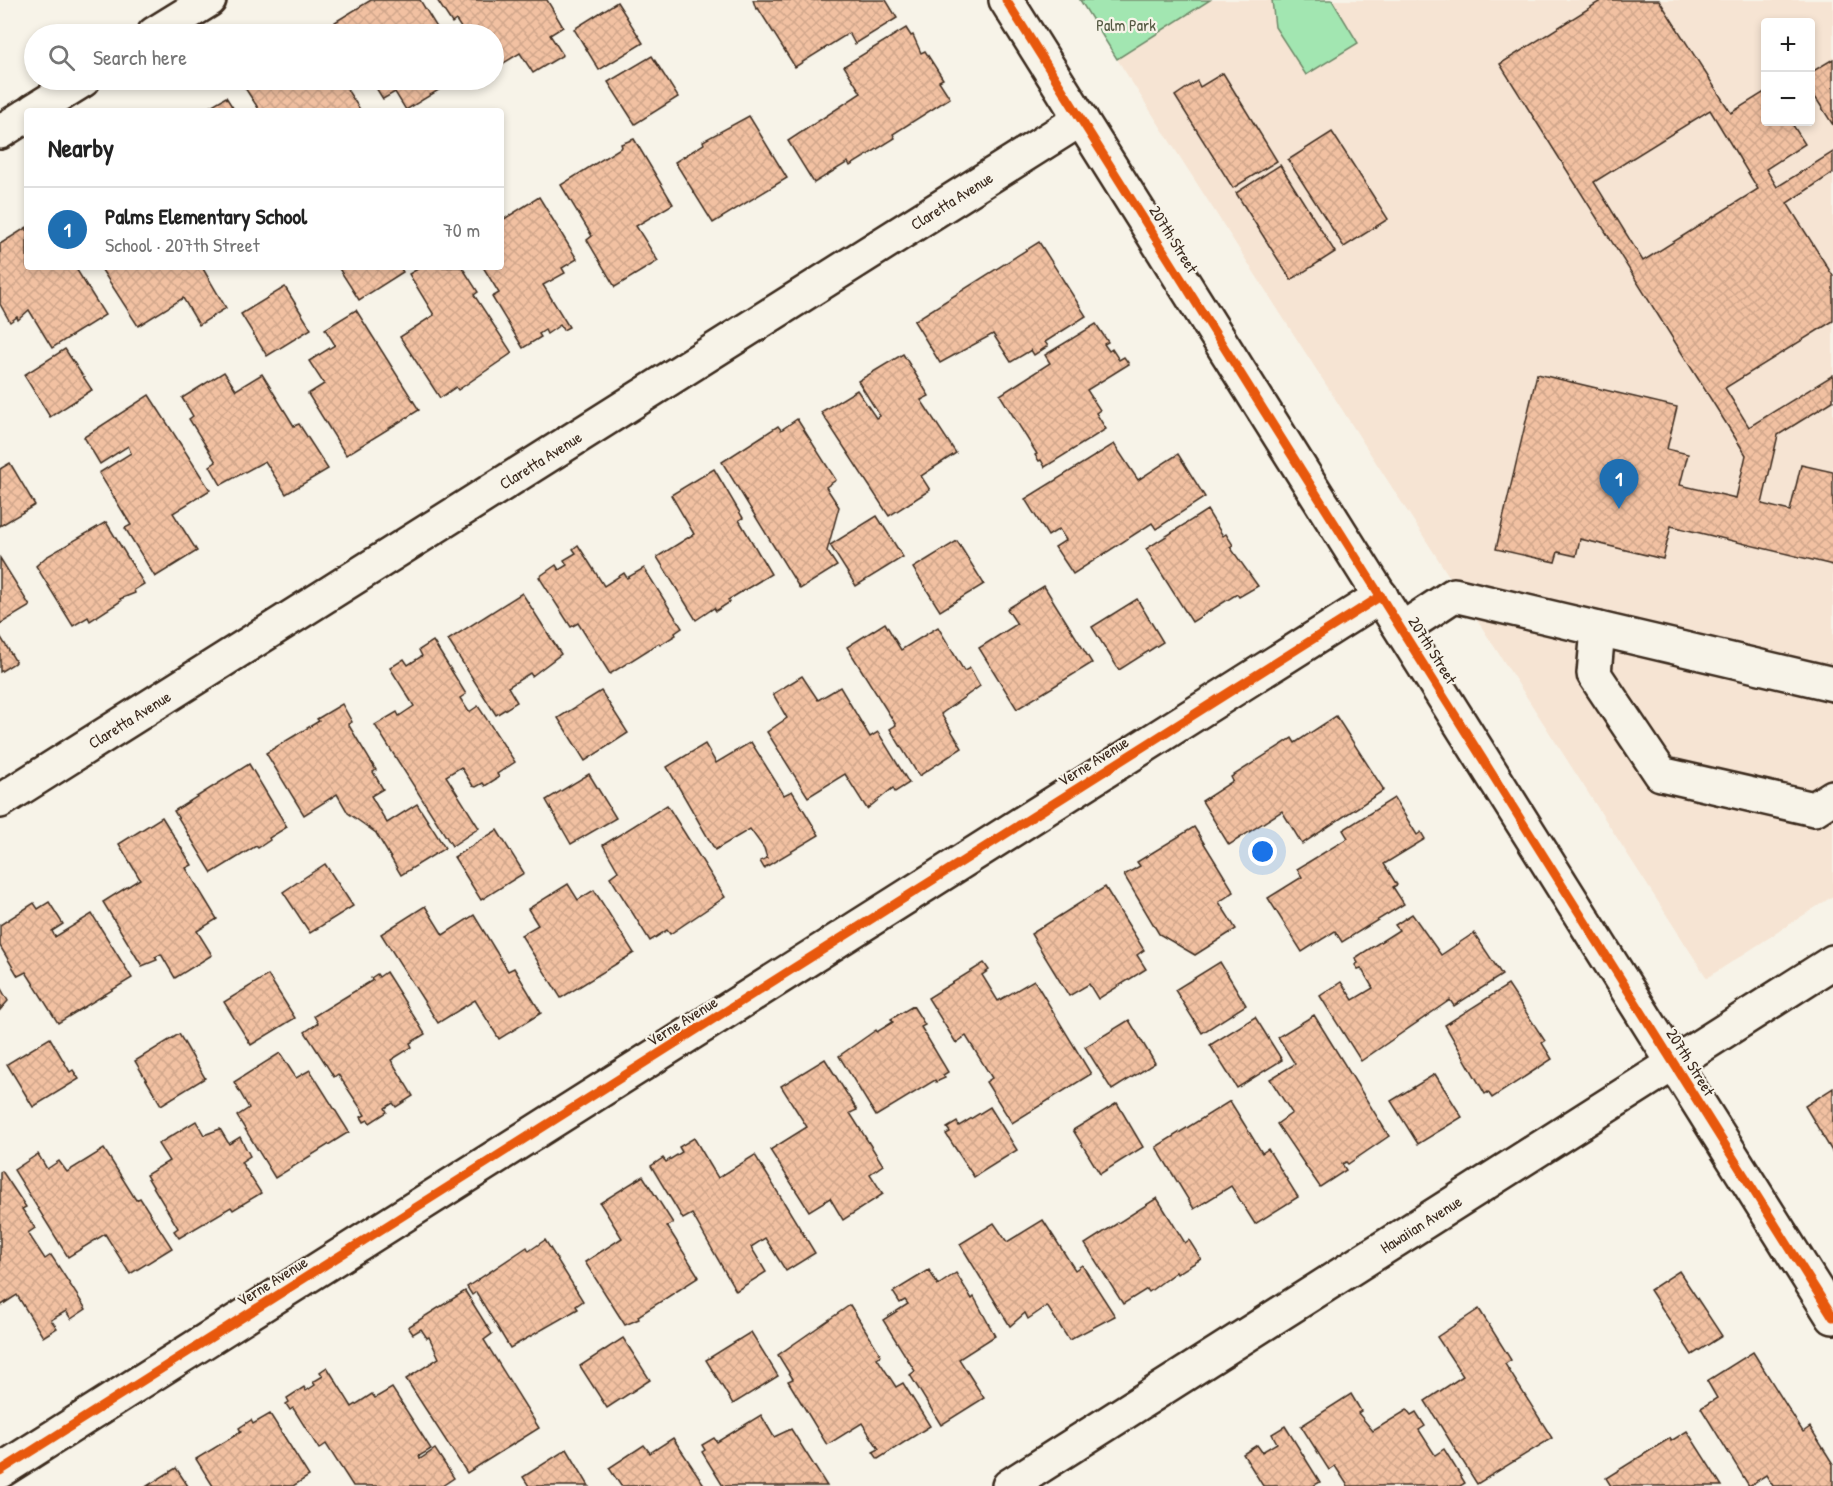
<!DOCTYPE html>
<html lang="en">
<head>
<meta charset="utf-8">
<style>
	body { margin:0; font-family:"Patrick Hand",sans-serif; background:#f6f6f6; color:#222 }
	.controls { position:absolute; right:18px; top:18px; display:grid; overflow:hidden; border-radius:6px; box-shadow:0 3px 9px #0003 }
	.controls button { width:54px; height:54px; display:grid; place-items:center; padding:0; border:0; border-bottom:2px solid #e0e0e0; background:#fff; color:#222; font:30px sans-serif }
	.you { position:absolute; left:1263px; top:852px; width:21px; height:21px; margin:-15px; border:4px solid #fff; border-radius:50%; background:#1a73e8; box-shadow:0 0 0 9px #1a73e833 }
	.badge { display:grid; place-items:center; width:39px; height:39px; border-radius:50%; background:#1f6fb2; color:#fff; font-size:20px; font-weight:700 }
	.pin { position:absolute; translate:-50% -50px; filter:drop-shadow(0 2px 3px #0008) }
	.pin::after { content:''; position:absolute; top:32px; width:21px; height:18px; background:inherit; clip-path:polygon(0 0,100% 0,50% 100%) }
	.list { margin:0; padding:0; list-style:none }
	h2 { display:flex; justify-content:space-between; align-items:center; height:78px; margin:0; padding:0 24px; font-size:26px }
	h2 small { font-size:20px; font-weight:400; color:#767676 }
	.list li { display:grid; grid-template-columns:39px 1fr auto; gap:18px; align-items:center; box-sizing:border-box; height:84px; padding:0 24px; border-top:2px solid #e0e0e0 }
	.list b { display:block; font-size:22px; white-space:nowrap }
	.list p { margin:0; font-size:20px; white-space:nowrap; color:#767676 }
	.list em { font-size:20px; font-style:normal; color:#767676 }
	.icon { flex:none; width:33px; height:33px; fill:none; stroke:currentColor; stroke-width:2; stroke-linecap:round; stroke-linejoin:round }
	.map { position:relative; flex:none; width:1833px; height:1486px; overflow:hidden }
	.search { position:absolute; background:#fff; box-shadow:0 3px 9px #0003; left:24px; top:24px; width:480px; height:66px; display:flex; align-items:center; gap:15px; box-sizing:border-box; padding:0 21px; border-radius:33px; color:#767676; font-size:22px }
	.panel { position:absolute; background:#fff; box-shadow:0 3px 9px #0003; left:24px; top:108px; width:480px; height:162px; border-radius:6px }
	.map>svg:first-child { display:block }
</style>
</head>
<body>
<div class="map">
<svg width="1833" height="1486" viewBox="0 0 1833 1486">
	<defs>
		<pattern id="building-cross-hatch" width="8" height="8" patternUnits="userSpaceOnUse" patternTransform="scale(1.5)"><rect width="8" height="8" fill="#f2c1a2"/><path d="M0 0l8 8M0 8l8-8" fill="none" stroke="#d0a68b"/></pattern>
	</defs>
	<rect width="100%" height="100%" fill="#f7f3e8"/>
	<filter id="ink" filterUnits="userSpaceOnUse"><feTurbulence type="fractalNoise" baseFrequency=".0167" numOctaves="2"/><feDisplacementMap in="SourceGraphic" scale="12" xChannelSelector="R" yChannelSelector="G"/><feConvolveMatrix kernelMatrix="1 2 1 2 8 2 1 2 1" color-interpolation-filters="sRGB"/></filter>
	<g filter="url(#ink)">
		<!-- built -->
		<path fill="#f6e4d3" fill-rule="evenodd" d="M1210,0H1833V896L1707,978L1117,59ZM1766,22H1810V122H1766Z"/>
		<!-- green -->
		<g fill="#a2e6b1" stroke="#6e8868" stroke-width="1.5">
			<path d="M1080,0H1210L1117,59Z"/>
			<path d="M1272,0H1332L1358,43L1306,75L1275,27Z"/>
		</g>
		<!-- building -->
		<g fill="url(#building-cross-hatch)" stroke="#3b2a1e" stroke-width="1.5" fill-rule="evenodd">
			<path d="M371,0H420L441,34H343L335,22Z"/>
			<path d="M437,0H547L563,27L550,35L563,55L533,73L520,53L494,69V34H465L456,20L452,23Z"/>
			<path d="M753,0H886L897,18L855,44L849,33L795,67L758,8L756,9Z"/>
			<path d="M1602,0H1659L1731,113L1766,91V122H1791L1805,144L1766,169L1777,187L1833,152V173L1787,203L1833,276V321L1725,388L1749,427L1833,375V401L1778,435L1762,504L1790,511L1801,465L1833,472V565L1671,526L1663,559L1580,539L1576,556L1558,552L1555,562L1496,549L1537,374L1677,407L1667,449L1688,454L1680,485L1736,498L1746,455L1500,64ZM1710,110L1758,189L1643,261L1594,182Z"/>
			<path d="M617,2L643,43L599,70L574,29Z"/>
			<path d="M906,28L911,36L913,35L921,53L925,51L943,79L939,81L950,98L893,134L895,138L850,166L848,162L814,183L788,141L861,93L844,66Z"/>
			<path d="M652,56L678,97L635,124L608,82Z"/>
			<path d="M1833,59V125L1810,89V73Z"/>
			<path d="M1223,73L1277,161L1233,188L1175,96L1197,81L1200,87Z"/>
			<path d="M260,80H341L361,111H260L245,88Z"/>
			<path d="M371,80H455L406,110L395,92L383,99Z"/>
			<path d="M226,97L235,111H211L209,107Z"/>
			<path d="M749,116L787,178L713,223L675,162L704,144L703,141Z"/>
			<path d="M1332,132L1388,219L1344,247L1288,160Z"/>
			<path d="M634,139L673,204L636,226L658,261L615,287L587,240L592,236L561,185L622,147L621,144Z"/>
			<path d="M1280,165L1335,252L1291,280L1236,193Z"/>
			<path d="M539,197L577,259L562,268L565,273L543,285L569,327L563,330L560,325L547,334L545,330L539,334L541,337L523,348L492,297L499,293L483,267H501V221Z"/>
			<path d="M27,227V267H75L105,315L52,348L29,310L18,320L17,317L10,322L0,304V244Z"/>
			<path d="M1039,242L1086,316L1045,342L1048,346L1034,355L1031,350L1011,362L993,334L940,363L914,321Z"/>
			<path d="M100,267H202L226,308L199,325L183,298L138,326Z"/>
			<path d="M338,267H400L403,272L359,300Z"/>
			<path d="M421,267H462L478,292L474,295L512,353L458,390L456,387L440,398L400,337L434,315L409,274Z"/>
			<path d="M285,287L311,329L267,356L241,314Z"/>
			<path d="M356,310L419,410L346,455L308,394L324,384L309,361L335,345L325,329Z"/>
			<path d="M1096,324L1108,342L1104,344L1109,351L1112,349L1119,360L1124,357L1129,364L1087,390L1100,410L1096,413L1106,429L1045,467L1041,460L1039,461L1035,455L1037,454L1000,395L1050,363L1045,355Z"/>
			<path d="M65,349L92,390L50,417L24,375Z"/>
			<path d="M903,354L929,396L921,400L956,453L921,476L930,490L889,516L821,412L857,390L876,418L880,416L858,381Z"/>
			<path d="M224,372L236,390L262,374L294,426L299,424L328,469L286,494L265,461L221,485L210,466L216,462L189,419L193,416L182,398Z"/>
			<path d="M149,395L210,490L173,513L197,551L155,577L125,528L131,525L99,473L131,453L128,446L100,464L84,437Z"/>
			<path d="M797,419L836,480L826,487L839,507L827,551L837,566L800,589L722,462L778,426L781,430Z"/>
			<path d="M1114,444L1138,480L1178,454L1205,497L1156,529L1152,523L1073,574L1055,547L1066,540L1059,529L1048,536L1025,499Z"/>
			<path d="M10,463L35,505L0,526V469Z"/>
			<path d="M714,469L743,518L739,520L771,574L728,600L730,602L716,611L714,608L696,620L657,557L694,534L671,495Z"/>
			<path d="M1207,510L1223,536L1226,534L1233,545L1230,547L1258,586L1239,597L1237,594L1192,622L1146,549Z"/>
			<path d="M877,516L903,557L856,586L830,545Z"/>
			<path d="M106,522L144,584L134,590L135,593L120,599L121,601L90,621L88,617L73,626L36,566L46,557Z"/>
			<path d="M957,541L984,584L940,611L913,568Z"/>
			<path d="M578,545L604,586L624,573L627,578L644,568L682,628L675,633L676,635L660,645L659,643L610,674L578,623L571,627L539,577L556,565L559,570L567,565L564,560L576,553L573,549Z"/>
			<path d="M0,558L30,606L0,624Z"/>
			<path d="M1044,586L1092,663L1017,709L979,648L1017,624L1007,609Z"/>
			<path d="M522,593L561,654L532,676L530,673L508,687L517,702L496,715L448,640Z"/>
			<path d="M1137,599L1163,642L1119,670L1092,627Z"/>
			<path d="M885,623L901,650L938,627L964,671L970,668L980,686L941,714L962,748L919,776L890,729L896,725L847,647Z"/>
			<path d="M0,636L16,662L0,672Z"/>
			<path d="M433,641L466,694L460,698L469,712L478,706L515,762L497,774L499,777L485,786L483,783L476,787L473,786L461,767L446,776L479,828L452,846L375,725L397,712L399,716L414,706L390,668L404,659L408,665L422,656L419,650Z"/>
			<path d="M802,676L818,700L840,687L870,737L878,732L909,783L895,792L893,788L867,809L845,774L808,797L767,732L787,718L773,694Z"/>
			<path d="M601,691L628,733L585,761L558,718Z"/>
			<path d="M342,704L352,722L348,724L376,770L373,772L383,789L371,796L387,823L417,804L445,848L401,875L376,833L348,813L337,794L304,815L266,753L319,721L317,719Z"/>
			<path d="M1336,716L1384,790L1302,844L1282,811L1229,845L1202,801L1233,781L1231,777L1292,738L1295,743Z"/>
			<path d="M751,742L784,795L792,791L819,835L764,868L760,861L767,858L764,848L750,829L715,850L667,767L705,744L716,763Z"/>
			<path d="M249,764L287,827L269,838L270,840L258,848L256,846L212,873L174,811Z"/>
			<path d="M589,774L616,818L571,844L546,800Z"/>
			<path d="M1394,798L1417,835L1421,832L1425,839L1384,864L1397,885L1393,887L1404,904L1342,942L1335,931L1302,952L1268,898L1302,877L1297,869L1348,838L1343,830Z"/>
			<path d="M667,805L725,897L670,934L667,930L650,941L610,877L618,871L603,845Z"/>
			<path d="M162,817L192,865L186,868L217,919L197,931L212,955L175,978L161,954L155,957L157,960L142,966L103,902L140,879L119,844Z"/>
			<path d="M1194,827L1234,892L1219,902L1236,929L1195,955L1159,934L1124,875L1140,866L1137,862Z"/>
			<path d="M497,830L524,873L481,900L454,857Z"/>
			<path d="M325,864L353,906L310,933L283,892Z"/>
			<path d="M568,884L578,900L594,890L634,953L561,998L521,935L538,925L528,909Z"/>
			<path d="M1105,887L1144,950L1137,955L1146,969L1098,999L1089,984L1069,996L1031,934Z"/>
			<path d="M49,902L63,924L52,931L55,937L92,914L132,978L58,1023L26,972L18,976L0,946V925L34,903L38,909Z"/>
			<path d="M425,906L443,935L474,915L508,971L514,968L541,1013L499,1039L475,1000L438,1023L381,934Z"/>
			<path d="M1412,914L1441,955L1474,933L1502,975L1454,1006L1450,1000L1361,1061L1320,996L1341,982L1353,1000L1373,988L1361,968L1358,969L1355,965L1358,963L1355,958L1399,930L1395,925Z"/>
			<path d="M1220,962L1246,1005L1202,1033L1175,990Z"/>
			<path d="M984,963L989,970L982,975L998,1001L1034,980L1091,1074L1012,1123L986,1082L992,1078L966,1036L956,1043L928,998Z"/>
			<path d="M386,972L425,1034L410,1043L412,1047L391,1060L413,1096L396,1107L393,1103L385,1108L387,1112L370,1123L368,1120L364,1122L361,1117L365,1115L338,1074L334,1077L305,1032L318,1023L314,1016L373,980L371,978L377,974L379,977Z"/>
			<path d="M268,975L295,1018L251,1045L224,1002Z"/>
			<path d="M1508,985L1545,1041L1542,1043L1552,1059L1492,1098L1488,1092L1485,1094L1445,1025Z"/>
			<path d="M0,987L8,1001L0,1010Z"/>
			<path d="M913,1006L925,1025L921,1027L948,1072L943,1075L945,1078L936,1082L935,1080L876,1116L839,1056L876,1030L877,1032L893,1022L891,1019Z"/>
			<path d="M1314,1015L1389,1136L1348,1164L1346,1162L1342,1164L1346,1170L1320,1187L1277,1124L1292,1113L1270,1079L1295,1064L1278,1037Z"/>
			<path d="M1255,1017L1282,1060L1237,1088L1210,1045Z"/>
			<path d="M1129,1020L1155,1063L1112,1090L1085,1047Z"/>
			<path d="M179,1034L205,1078L161,1105L135,1061Z"/>
			<path d="M50,1038L70,1072L73,1070L79,1079L33,1107L7,1064Z"/>
			<path d="M280,1053L296,1078L310,1070L349,1132L275,1178L237,1116L249,1108L234,1082Z"/>
			<path d="M825,1059L857,1110L850,1113L883,1165L870,1174L883,1194L843,1220L830,1198L809,1211L770,1150L807,1127L781,1086Z"/>
			<path d="M1435,1074L1462,1117L1418,1144L1391,1101Z"/>
			<path d="M1833,1088V1153L1805,1106Z"/>
			<path d="M1230,1101L1262,1153L1268,1149L1298,1197L1255,1224L1231,1186L1194,1209L1156,1147Z"/>
			<path d="M1117,1103L1143,1147L1100,1174L1073,1130Z"/>
			<path d="M990,1107L1017,1150L974,1177L946,1134L950,1132L947,1128L957,1122L959,1126Z"/>
			<path d="M196,1121L204,1135L220,1129L229,1144L240,1137L250,1156L241,1162L261,1193L233,1210L231,1207L179,1238L174,1231L178,1228L146,1175L169,1161L158,1144Z"/>
			<path d="M694,1138L718,1178L755,1155L815,1253L786,1271L765,1238L751,1247L766,1272L736,1291L692,1214L683,1219L651,1166L663,1158L666,1162L682,1152L679,1147Z"/>
			<path d="M104,1149L136,1200L140,1198L172,1248L130,1274L105,1234L68,1257L14,1170L38,1154L47,1169L59,1161L67,1172Z"/>
			<path d="M2,1171L26,1207L22,1209L35,1228L28,1233L45,1259L51,1255L86,1309L71,1319L66,1311L51,1320L57,1328L43,1337L17,1295L0,1306V1172Z"/>
			<path d="M643,1176L673,1223L667,1226L699,1277L638,1316L639,1319L625,1325L585,1262L622,1238L600,1203Z"/>
			<path d="M1157,1198L1185,1243L1189,1240L1201,1259L1177,1274L1176,1272L1149,1292L1147,1289L1123,1304L1085,1244Z"/>
			<path d="M1043,1220L1075,1270L1082,1265L1115,1316L1069,1340L1047,1306L1028,1319L1025,1313L1010,1326L960,1244L994,1223L1007,1242Z"/>
			<path d="M545,1240L583,1301L576,1306L578,1309L510,1348L476,1292L472,1295L467,1287L527,1247L529,1251Z"/>
			<path d="M929,1270L938,1285L956,1273L972,1299L974,1297L995,1336L959,1359L984,1398L941,1425L910,1375L915,1371L883,1320L908,1304L905,1300L900,1303L893,1292Z"/>
			<path d="M1679,1271L1722,1336L1692,1355L1650,1290Z"/>
			<path d="M465,1291L492,1334L484,1340L539,1428L467,1473L406,1379L439,1358L429,1337L427,1338L421,1329L413,1334L408,1327Z"/>
			<path d="M850,1305L881,1355L877,1358L896,1387L903,1383L930,1426L878,1459L873,1452L879,1449L862,1423L827,1445L788,1381L793,1379L778,1355Z"/>
			<path d="M1479,1309L1511,1360L1505,1364L1552,1438L1477,1484L1425,1401L1463,1376L1437,1337Z"/>
			<path d="M751,1332L778,1376L733,1404L706,1360Z"/>
			<path d="M623,1338L650,1380L607,1408L580,1366Z"/>
			<path d="M1753,1352L1803,1432L1810,1427L1833,1464V1486H1773L1766,1475L1749,1486L1701,1408L1717,1398L1707,1381Z"/>
			<path d="M327,1367L352,1407L372,1394L375,1398L392,1388L431,1449L419,1456L420,1459L435,1449L454,1478L442,1486H353L326,1444L319,1449L293,1408L290,1410L286,1404L289,1402L287,1398L304,1387L306,1391L315,1385L313,1382L323,1376L320,1372Z"/>
			<path d="M1351,1394L1361,1411L1358,1413L1373,1431L1407,1410L1411,1415L1416,1412L1425,1426L1419,1430L1435,1455L1444,1449L1465,1483L1460,1486H1348L1335,1466L1329,1470L1301,1426Z"/>
			<path d="M270,1414L309,1476L293,1486H213L196,1459L241,1432L239,1428L251,1420L253,1424Z"/>
			<path d="M761,1415L774,1437L791,1429L827,1486H723L702,1452L705,1450L702,1445L714,1438L717,1442Z"/>
			<path d="M1285,1426L1320,1482L1313,1486H1263L1243,1454L1257,1445L1262,1452L1277,1443L1272,1434Z"/>
			<path d="M1687,1431L1722,1486H1611L1606,1478L1670,1438L1671,1441Z"/>
			<path d="M673,1438L705,1486H621L609,1468L644,1445L650,1453Z"/>
			<path d="M567,1449L589,1486H529L523,1477Z"/>
			<path d="M176,1468L188,1486H147Z"/>
		</g>
		<g fill="none" stroke-linecap="round" stroke-linejoin="round">
			<!-- minor casing -->
			<g stroke="#3b2a1e" stroke-width="38">
				<g id="minor">
					<path d="M1006,0L1833,1317"/>
					<path d="M154,34L209,0"/>
					<path d="M33,111L83,80"/>
					<path d="M0,132L27,115"/>
					<path d="M1402,629L1454,595L1833,684"/>
					<path d="M1598,629L1594,674L1661,774L1814,809L1833,797"/>
					<path id="s1" d="M0,801L1081,119"/>
					<path d="M0,1471L1381,596"/>
					<path id="s2" d="M1009,1486L1833,962"/>
				</g>
			</g>
			<!-- minor -->
			<use href="#minor" stroke="#f7f3e8" stroke-width="33"/>
			<!-- cycleway casing -->
			<g stroke="#f7f3e8" stroke-width="13">
				<g id="cycleway">
					<path d="M1006,0L1833,1317"/>
					<path d="M0,1471L1381,596"/>
				</g>
			</g>
			<!-- cycleway -->
			<use href="#cycleway" stroke="#e8590c" stroke-width="9"/>
		</g>
	</g>
	<g text-anchor="middle" dominant-baseline="central" stroke-width="4.5" stroke-linejoin="round" paint-order="stroke">
		<!-- park labels -->
		<g font-size="16" fill="#555943" stroke="#f7f3e8">
			<text x="1126" y="25">Palm Park</text>
		</g>
		<!-- street labels -->
		<g font-size="16" fill="#3b2a1e" stroke="#f7f3e8">
			<text stroke="none"><textPath href="#s1" startOffset="1125">Claretta Avenue</textPath></text>
			<text transform="translate(1174 239) rotate(58)">207th Street</text>
			<text stroke="none"><textPath href="#s1" startOffset="639">Claretta Avenue</textPath></text>
			<text transform="translate(1433 650) rotate(58)">207th Street</text>
			<text stroke="none"><textPath href="#s1" startOffset="153">Claretta Avenue</textPath></text>
			<text transform="translate(1093 761) rotate(-32)">Verne Avenue</text>
			<text transform="translate(682 1021) rotate(-32)">Verne Avenue</text>
			<text transform="translate(1691 1062) rotate(58)">207th Street</text>
			<text stroke="none"><textPath href="#s2" startOffset="488">Hawaiian Avenue</textPath></text>
			<text transform="translate(272 1281) rotate(-32)">Verne Avenue</text>
		</g>
	</g>
</svg>
<div class="controls">
<button>+</button>
<button>−</button>
</div>
<div class="you"></div>
<div class="pin badge" style="left:1619px;top:509px">1</div>
<div class="search"><svg class="icon" aria-label="search" viewBox="0 0 24 24"><circle cx="10" cy="10" r="6"/><path d="M15 15l6 6"/></svg>Search here</div>
<section class="panel">
<h2>Nearby<small></small></h2>
<ul class="list">
<li><span class="badge">1</span><div><b>Palms Elementary School</b><p>School · 207th Street</p></div><em>70 m</em></li>
</ul>
</section>
</div>
</body>
</html>
